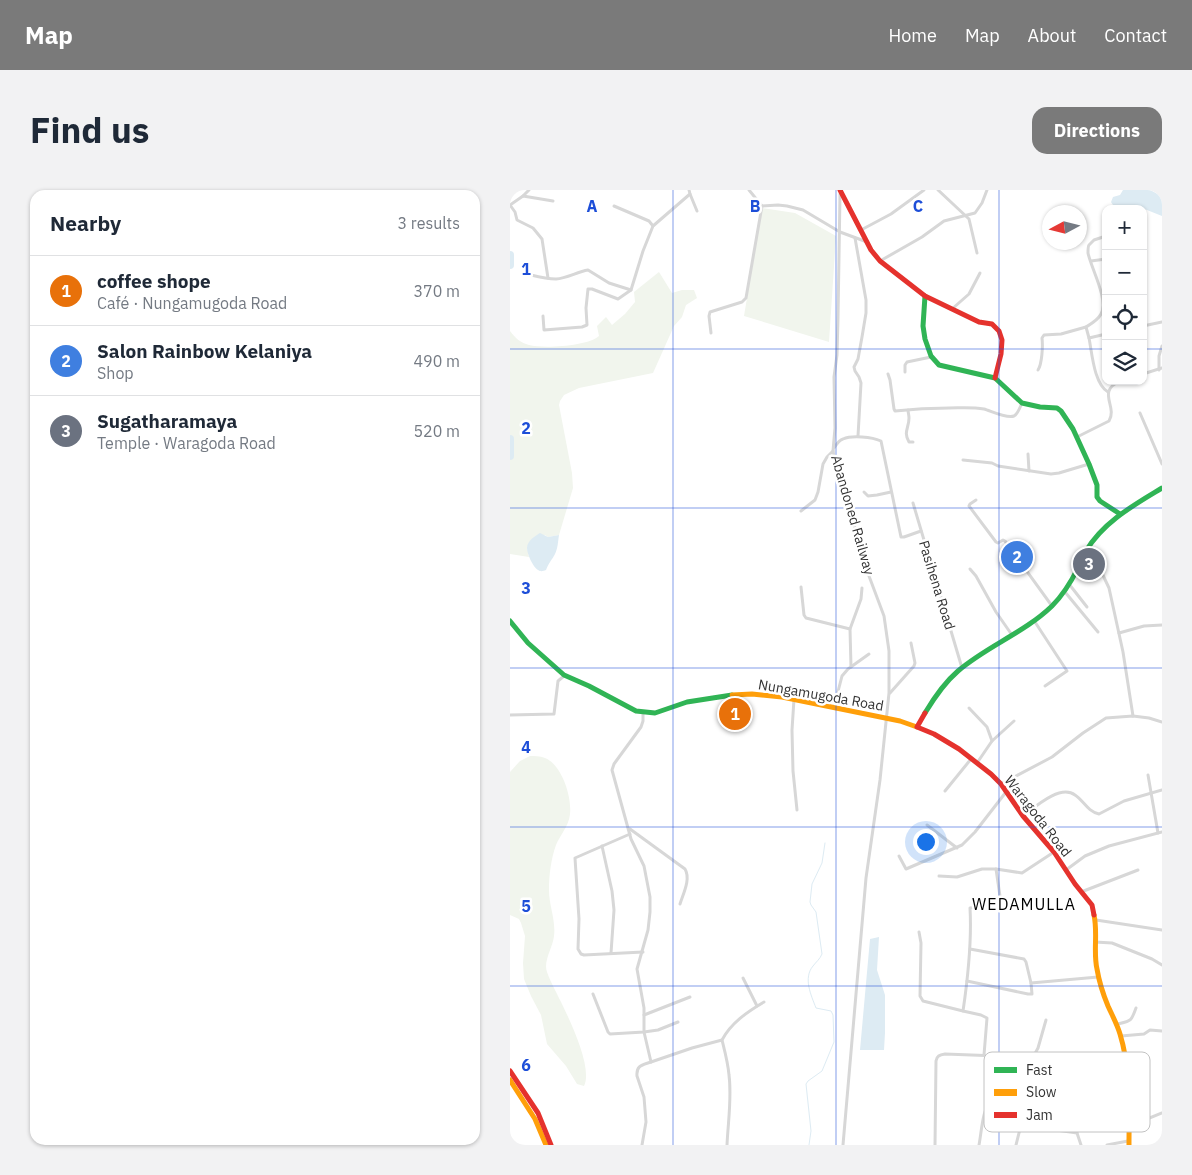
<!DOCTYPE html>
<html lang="en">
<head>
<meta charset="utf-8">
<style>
	body { margin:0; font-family:"IBM Plex Sans",sans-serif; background:#f2f2f3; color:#1f2937 }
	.controls { position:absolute; right:15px; top:15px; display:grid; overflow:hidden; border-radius:10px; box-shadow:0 1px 4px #0004 }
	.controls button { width:45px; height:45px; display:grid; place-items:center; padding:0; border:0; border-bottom:1px solid #e0e1e3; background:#fff; color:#1f2937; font:25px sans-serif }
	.compass { position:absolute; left:532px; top:15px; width:45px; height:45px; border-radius:50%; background:#fff; box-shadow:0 1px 4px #0004; rotate:263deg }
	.you { position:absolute; left:415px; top:651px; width:18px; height:18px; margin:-12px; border:4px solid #fff; border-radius:50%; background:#1a73e8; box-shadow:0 0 0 8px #1a73e833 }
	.badge { display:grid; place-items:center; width:32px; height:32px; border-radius:50%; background:#7a7a7a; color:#fff; font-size:16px; font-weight:700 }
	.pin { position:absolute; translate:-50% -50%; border:2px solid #fff; box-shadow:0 1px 5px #0006 }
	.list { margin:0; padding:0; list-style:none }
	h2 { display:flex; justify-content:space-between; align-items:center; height:65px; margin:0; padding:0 20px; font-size:21px }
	h2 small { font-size:16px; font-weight:400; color:#747a83 }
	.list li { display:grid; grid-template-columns:32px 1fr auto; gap:15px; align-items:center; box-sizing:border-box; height:70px; padding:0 20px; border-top:1px solid #e0e1e3 }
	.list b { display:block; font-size:19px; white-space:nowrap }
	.list p { margin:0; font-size:16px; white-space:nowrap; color:#747a83 }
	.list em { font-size:16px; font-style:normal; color:#747a83 }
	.icon { flex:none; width:28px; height:28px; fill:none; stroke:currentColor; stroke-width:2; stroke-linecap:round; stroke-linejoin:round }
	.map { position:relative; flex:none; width:652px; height:955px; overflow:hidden; border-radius:15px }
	header { display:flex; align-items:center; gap:30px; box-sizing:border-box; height:70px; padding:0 25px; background:#7a7a7a; color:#fff }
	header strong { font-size:24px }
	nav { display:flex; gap:28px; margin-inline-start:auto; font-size:18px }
	.intro { display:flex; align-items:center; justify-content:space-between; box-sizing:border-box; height:120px; padding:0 30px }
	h1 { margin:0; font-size:35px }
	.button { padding:12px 22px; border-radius:15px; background:#7a7a7a; color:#fff; font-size:18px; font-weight:700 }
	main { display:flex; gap:30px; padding:0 30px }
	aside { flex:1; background:#fff; border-radius:15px; box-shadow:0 1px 4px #0004 }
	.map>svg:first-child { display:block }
</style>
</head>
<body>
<header>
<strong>Map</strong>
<nav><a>Home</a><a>Map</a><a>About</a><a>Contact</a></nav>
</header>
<div class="intro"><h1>Find us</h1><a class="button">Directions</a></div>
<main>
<aside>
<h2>Nearby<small>3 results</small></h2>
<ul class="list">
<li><span class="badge" style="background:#e8710a">1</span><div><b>coffee shope</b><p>Café · Nungamugoda Road</p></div><em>370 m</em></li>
<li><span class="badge" style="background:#3f7fe0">2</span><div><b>Salon Rainbow Kelaniya</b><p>Shop</p></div><em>490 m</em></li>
<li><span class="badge" style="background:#6b7280">3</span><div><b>Sugatharamaya</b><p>Temple · Waragoda Road</p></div><em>520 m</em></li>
</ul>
</aside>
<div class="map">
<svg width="652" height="955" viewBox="0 0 652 955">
	<rect width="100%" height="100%" fill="#fff"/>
	<!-- green -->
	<g fill="#f1f5ed">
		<path d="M252,18L285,23L326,46L319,152L234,126Z"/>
		<path d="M149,82L162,103L172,100H184L187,108L176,115L172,127L164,136L143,183L69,198L54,205L50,211L49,215L62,283L63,298L49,345L38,347L35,345L17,357L19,367L0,364V141C5,148 11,153 19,155C34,159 78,156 89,146L87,136L96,127L102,135L115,124L125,112L124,102Z"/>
		<path d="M20,566C24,566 30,566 35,568C52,575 62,607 60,624C59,636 50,645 46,655C41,669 39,685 39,700C39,716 46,730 44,746C43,757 33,771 37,782C39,788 42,794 45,800C55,820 84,876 74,896L67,894L56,876L37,854L31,825L21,806L14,789L13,773L15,746L11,733L9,729L0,725V582L10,571Z"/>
	</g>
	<!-- water -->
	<g fill="#ddebf3">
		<path d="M613,0H640L652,6V26L627,16C620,20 612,19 605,18L601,12L603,7L610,5Z"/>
		<path d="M30,343L38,347L49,345C48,351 48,358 45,364C42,370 39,372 36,380C33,381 31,382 28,380C23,377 17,364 17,358C17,351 25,346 30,343Z"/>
		<path d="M369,747L367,780L375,805V843L374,860H350L360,749Z"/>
	</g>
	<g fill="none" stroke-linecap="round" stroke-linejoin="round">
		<!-- stream -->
		<path stroke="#ddebf3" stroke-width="1" d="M299,955L301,941L296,894L298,891L312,881L324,852L323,825L321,821L306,818C301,805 293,788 303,776C306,772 310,769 312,764L306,722L301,715L300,712L302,694L312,673L315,653"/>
		<!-- river -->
		<g stroke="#ddebf3" stroke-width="8">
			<path d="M0,65V75"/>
			<path d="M0,249V266"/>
		</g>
		<!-- street -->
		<g stroke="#d7d7d7" stroke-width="3">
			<path d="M239,0L252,16L268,15L277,16L293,20L330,42L357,52"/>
			<path d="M428,0L459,29L467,63"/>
			<path d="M647,0L652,2"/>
			<path d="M180,4L187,21"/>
			<path d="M330,4L328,128L327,165L324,187L325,238L323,261L326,276L333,295L356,378L374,426L379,461V503L370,590L356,688L333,955"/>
			<path d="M13,6L19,0"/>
			<path d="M0,15L5,22L7,30L23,38L32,49L38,88"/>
			<path d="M0,15L13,6L43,11"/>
			<path d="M104,16L139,31L143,36"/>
			<path d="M351,40L381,24L414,0"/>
			<path d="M633,45H635"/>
			<path d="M345,48L356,110V123L352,147L348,169L344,177L345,181L349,187L351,193L348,246"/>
			<path d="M370,71L412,47L434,31L465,23L472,13L477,0"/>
			<path d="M581,71L596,69"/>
			<path d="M21,85C29,87 38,89 46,89C57,88 67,82 78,80L99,93L121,100"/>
			<path d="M442,119L459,104L470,83"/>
			<path d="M33,126L34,140L72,137L77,135L76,118L78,99H82L108,109L121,100L133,61L143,36L180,4L179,0"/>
			<path d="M633,136L652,132"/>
			<path d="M201,143L199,126L200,122L232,112L236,108L252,16"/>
			<path d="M596,144L579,148C582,163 584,194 598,202"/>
			<path d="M579,148L576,137C581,134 588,130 591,124C599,110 581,78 578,63C578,62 578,56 579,55L584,50L596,46"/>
			<path d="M528,180C532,174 533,156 532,148L534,145L551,144L576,137"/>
			<path d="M649,180V166L652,156"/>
			<path d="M395,182V175L397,172L421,167"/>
			<path d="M378,184L380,190L384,219L385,221C403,219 421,218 439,218C451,218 462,217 474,219C481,221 497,229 504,226C508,224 510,217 512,213"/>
			<path d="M633,184L652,178"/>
			<path d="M398,220C398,222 399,225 399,228C399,238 393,242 399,252H403"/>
			<path d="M630,223L652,274"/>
			<path d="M567,247L599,231C608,216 586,202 610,191"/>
			<path d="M324,258C326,255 329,250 333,249C342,245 362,247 371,251L391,347H394L411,341"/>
			<path d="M518,264L519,281"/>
			<path d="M453,270L482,273L488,276L541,284L549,283L579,274"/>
			<path d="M354,302L358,306L367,305L381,302"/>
			<path d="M466,310L460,314L459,316L486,352L488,353L493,350L495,351L542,416"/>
			<path d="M403,313L452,478"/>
			<path d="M291,321L305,310L308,302L313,274L317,267L323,261"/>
			<path d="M575,361L591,381L599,398L613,462L623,526"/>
			<path d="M460,379L466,386L486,422L502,445"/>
			<path d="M559,394L577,417"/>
			<path d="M291,397L294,425L296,428L340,439L341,477"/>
			<path d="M555,402L588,442"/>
			<path d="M525,432L557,481L535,496"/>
			<path d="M340,439L351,409L352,398"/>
			<path d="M609,443L634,436L652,435"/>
			<path d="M380,503L404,476L405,473L401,453"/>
			<path d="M284,509L282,540L283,581L287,620"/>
			<path d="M324,517L332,486L338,479L359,464"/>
			<path d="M459,518L477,537L482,551"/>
			<path d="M0,525L44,524L48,491L54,486"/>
			<path d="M467,573L482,551L504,531"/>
			<path d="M638,585L648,643"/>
			<path d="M491,594L542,567L573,543L596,528L623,526L639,528L652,532"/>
			<path d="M435,601L461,569"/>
			<path d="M513,626C525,617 550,594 565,605C574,611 577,621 589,624L614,611L652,600"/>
			<path d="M417,635L447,658"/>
			<path d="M120,639L175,679C181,689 173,704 170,714"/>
			<path d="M120,644L65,668L69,729L68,759L71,764L74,765L133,762"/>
			<path d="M92,656L102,701L104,720L101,763"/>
			<path d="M389,666L396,679L452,655L465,642L496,602"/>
			<path d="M556,680L575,666L599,656L652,642"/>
			<path d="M429,686L447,687L472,679H486"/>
			<path d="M571,702L628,680"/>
			<path d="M586,730L652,740"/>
			<path d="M409,742L411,753L410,806L413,811L453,821"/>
			<path d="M585,752L602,753L642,769L652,775"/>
			<path d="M460,759L514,769L516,772L521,793"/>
			<path d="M233,788L247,816"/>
			<path d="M457,791L518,804H522L521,793L588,787"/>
			<path d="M83,804L98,842L100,844L134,842L148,840L168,832"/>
			<path d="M134,825L180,807"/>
			<path d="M607,834C621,831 621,832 626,818"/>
			<path d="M611,846L634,844L640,840L652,841"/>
			<path d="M474,865L477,828L471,825L453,821C458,787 462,753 460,718L491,713L486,679L512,683L544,662"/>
			<path d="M522,869L528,858L536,830"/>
			<path d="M141,872L182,858L212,850"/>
			<path d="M551,900H620"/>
			<path d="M550,925L562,928L571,955"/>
			<path d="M531,926L530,936L532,938L567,943"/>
			<path d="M620,936L652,923"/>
			<path d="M132,955L136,932L134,907L127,886C126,875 133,875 141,872L134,842V818L127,779L138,740L140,722V707L134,676L121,649L102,580L104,574L131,537L133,531V522"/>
			<path d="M217,955C218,932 222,908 219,885C218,873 215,862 212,850C221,833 237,822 254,812"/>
			<path d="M425,955L426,871C427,866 429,865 435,864L514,867L522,869L539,882L547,885L583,887L617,885"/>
			<path d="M469,955C472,939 472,921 482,907"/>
			<path d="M506,955L511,935L513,920"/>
			<path d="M597,955L618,951"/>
		</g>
		<!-- fast -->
		<g stroke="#30b455" stroke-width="5">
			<path d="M415,106L413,136L415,149L421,166L429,175L485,188L512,213L530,217L547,218L551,221L563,239L579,274L587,295V307L590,311L610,324"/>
			<path d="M0,431L18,453L54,485L79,496L126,521L145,523L177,512L222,505"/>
			<path d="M415,523C424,508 434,493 448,481C477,456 514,443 542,416C553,405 561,392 568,378C570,372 572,366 576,361C593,332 624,315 652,298"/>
		</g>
		<!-- slow -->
		<g stroke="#ff9f0a" stroke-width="5">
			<path d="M222,505L242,504L272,507L390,531L407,537"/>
			<path d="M584,725C588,743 583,762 587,779C589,791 593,804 598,816C602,825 607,834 610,844C621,880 619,918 619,955"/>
			<path d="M0,890L25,929L36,955"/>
		</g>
		<!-- jam -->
		<g stroke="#e5322d" stroke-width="5">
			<path d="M330,0L361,60L370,71L415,106L469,132L482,134L489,141L492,150L491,164L485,188"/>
			<path d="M415,523L407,537L424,544L449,559L481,584L491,594L513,626L544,662L565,694L582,715L584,725"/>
			<path d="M0,881L28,923L41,955"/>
		</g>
	</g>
	<!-- grid -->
	<path fill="none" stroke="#1d4ed8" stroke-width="1" stroke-opacity="0.55" d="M163,0V955M326,0V955M489,0V955M0,159H596M633,159H652M0,318H652M0,478H652M0,637H652M0,796H652"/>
	<g text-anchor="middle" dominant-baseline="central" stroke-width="5" stroke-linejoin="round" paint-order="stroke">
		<!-- street labels -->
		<g font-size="14" fill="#333" stroke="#fff">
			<text transform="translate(343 325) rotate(74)">Abandoned Railway</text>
			<text transform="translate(427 395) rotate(73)">Pasihena Road</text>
			<text transform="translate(311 505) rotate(10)">Nungamugoda Road</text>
			<text transform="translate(528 626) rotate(52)">Waragoda Road</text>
		</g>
		<!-- quarter labels -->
		<g font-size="16" letter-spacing="1" fill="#000" stroke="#fff">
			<text x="514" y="714">WEDAMULLA</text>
		</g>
	</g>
	<!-- legend -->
	<rect x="474" y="862" width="166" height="80" rx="8" fill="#fff" stroke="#c2c2c2" stroke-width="1"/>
	<rect x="484" y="877" width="23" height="6" fill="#30b455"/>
	<rect x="484" y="899" width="23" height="7" fill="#ff9f0a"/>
	<rect x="484" y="922" width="23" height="6" fill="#e5322d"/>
	<g font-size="14" fill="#333">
		<text x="516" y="885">Fast</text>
		<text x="516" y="907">Slow</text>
		<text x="516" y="930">Jam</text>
	</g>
	<g font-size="16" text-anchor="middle" font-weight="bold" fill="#1d4ed8" stroke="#fff" stroke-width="5" stroke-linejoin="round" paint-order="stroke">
		<text x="82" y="22">A</text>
		<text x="245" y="22">B</text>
		<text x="408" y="22">C</text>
		<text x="16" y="85">1</text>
		<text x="16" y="244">2</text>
		<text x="16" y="404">3</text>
		<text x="16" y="563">4</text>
		<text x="16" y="722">5</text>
		<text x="16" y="881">6</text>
	</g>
</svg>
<div class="controls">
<button>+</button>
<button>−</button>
<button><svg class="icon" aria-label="locate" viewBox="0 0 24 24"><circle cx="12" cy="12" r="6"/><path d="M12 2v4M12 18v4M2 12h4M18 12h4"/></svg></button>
<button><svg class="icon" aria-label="layers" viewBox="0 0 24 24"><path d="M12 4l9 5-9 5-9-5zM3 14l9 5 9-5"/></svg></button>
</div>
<svg class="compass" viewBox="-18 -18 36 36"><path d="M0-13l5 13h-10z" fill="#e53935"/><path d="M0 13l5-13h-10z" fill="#747a83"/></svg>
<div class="you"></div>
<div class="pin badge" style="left:225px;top:524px;background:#e8710a">1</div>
<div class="pin badge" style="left:507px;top:367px;background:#3f7fe0">2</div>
<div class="pin badge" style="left:579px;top:374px;background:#6b7280">3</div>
</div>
</main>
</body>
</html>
